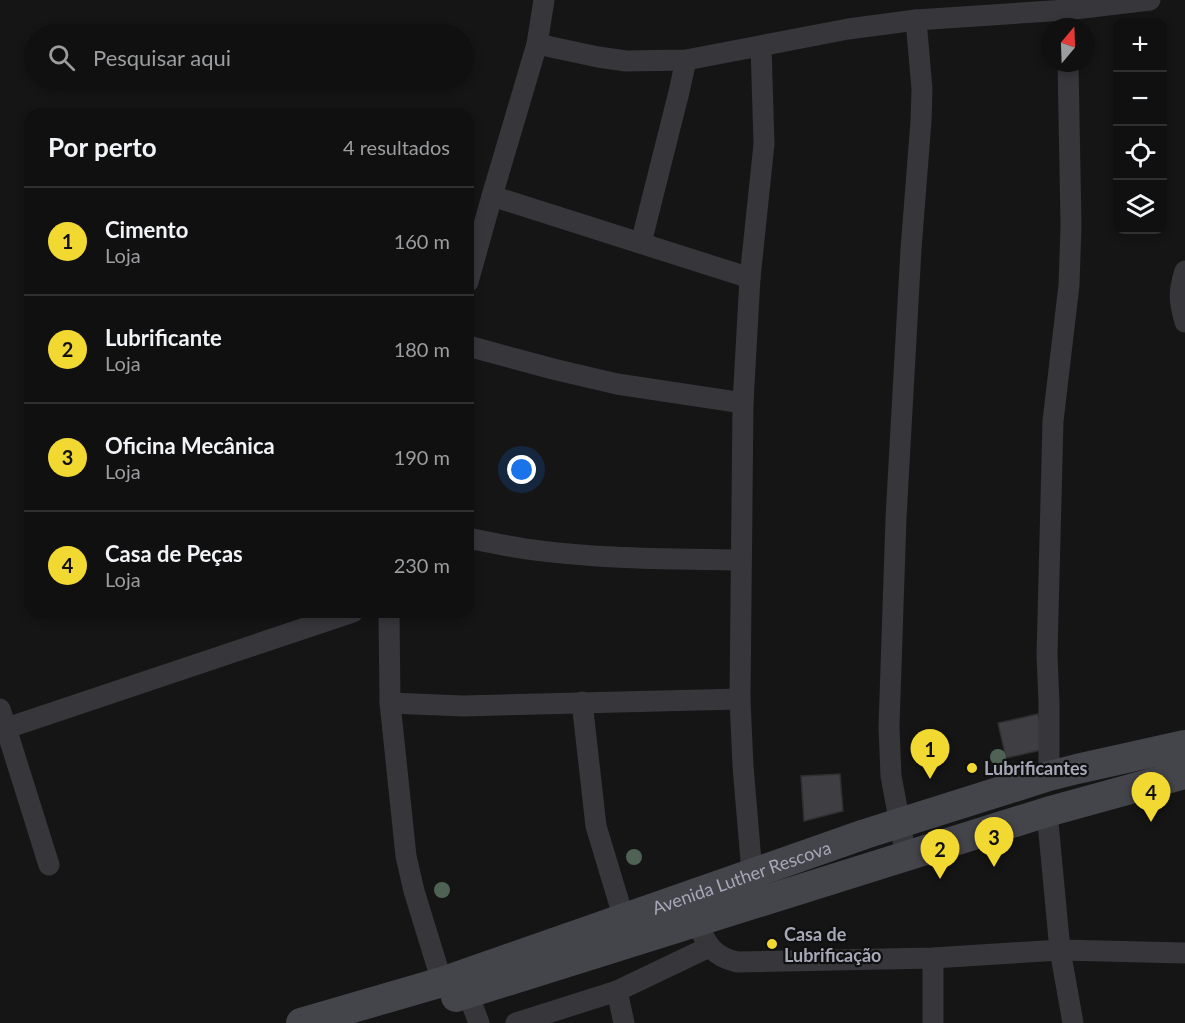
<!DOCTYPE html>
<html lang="pt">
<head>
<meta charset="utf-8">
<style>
	body { margin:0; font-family:Lato,sans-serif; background:#1e1e1e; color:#f1f3f6 }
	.controls { position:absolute; right:18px; top:18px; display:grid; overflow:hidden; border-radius:12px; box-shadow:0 3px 9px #0003 }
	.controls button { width:54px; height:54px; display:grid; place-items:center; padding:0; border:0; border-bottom:2px solid #303030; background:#101010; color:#f1f3f6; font:30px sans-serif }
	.compass { position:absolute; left:1041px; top:18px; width:54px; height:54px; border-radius:50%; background:#101010; box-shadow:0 3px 9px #0003; rotate:19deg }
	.you { position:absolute; left:522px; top:470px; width:21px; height:21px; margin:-15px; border:4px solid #fff; border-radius:50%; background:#1a73e8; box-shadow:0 0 0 9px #1a73e833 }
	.badge { display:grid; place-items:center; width:39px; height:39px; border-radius:50%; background:#f2d931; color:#111; font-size:20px; font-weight:700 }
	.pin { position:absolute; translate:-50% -50px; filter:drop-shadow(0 2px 3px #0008) }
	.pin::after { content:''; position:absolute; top:32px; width:21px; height:18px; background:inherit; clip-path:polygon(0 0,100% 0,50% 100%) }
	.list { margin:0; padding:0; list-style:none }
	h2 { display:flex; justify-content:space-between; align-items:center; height:78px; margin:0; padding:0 24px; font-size:26px }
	h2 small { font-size:20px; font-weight:400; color:#9c9d9f }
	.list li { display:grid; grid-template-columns:39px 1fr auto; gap:18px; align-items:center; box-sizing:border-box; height:108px; padding:0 24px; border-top:2px solid #303030 }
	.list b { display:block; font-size:22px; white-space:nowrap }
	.list p { margin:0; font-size:20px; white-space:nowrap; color:#9c9d9f }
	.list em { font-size:20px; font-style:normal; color:#9c9d9f }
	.icon { flex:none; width:33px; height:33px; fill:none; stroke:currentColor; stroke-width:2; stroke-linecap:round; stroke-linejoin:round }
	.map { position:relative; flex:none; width:1185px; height:1023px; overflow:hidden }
	.search { position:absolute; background:#101010; box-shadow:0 3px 9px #0003; left:24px; top:24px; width:450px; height:66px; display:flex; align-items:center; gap:15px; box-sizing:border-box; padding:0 21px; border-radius:33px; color:#9c9d9f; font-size:22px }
	.panel { position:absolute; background:#101010; box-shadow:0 3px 9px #0003; left:24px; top:108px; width:450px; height:510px; border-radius:18px }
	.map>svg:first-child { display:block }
</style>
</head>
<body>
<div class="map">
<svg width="1185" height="1023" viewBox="0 0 1185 1023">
	<rect width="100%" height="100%" fill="#151516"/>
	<!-- building -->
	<g fill="#3f3f43" stroke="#2f2f32" stroke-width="1.5">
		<path d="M1038,714L1046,749L1006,758L998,723Z"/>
		<path d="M840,774L843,811L804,821L801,776Z"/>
	</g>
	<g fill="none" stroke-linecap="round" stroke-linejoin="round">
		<!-- street -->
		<g stroke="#36363b" stroke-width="21">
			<path d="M537,44L598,57L626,61L686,60L848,29L916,20L1066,10L1150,0"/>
			<path d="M492,196L750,278"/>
			<path d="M641,243L679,92L686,60"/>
			<path d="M1185,271C1178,293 1179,301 1185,322"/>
			<path d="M468,282L492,196L537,44L544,0"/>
			<path d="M468,346L553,369L617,384L743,403"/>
			<path d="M468,538C487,542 507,546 526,549C597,559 670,559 741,560"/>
			<path d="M389,612L390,703L406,856L414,891L442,982"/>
			<path d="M582,702L596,826L624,919"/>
			<path d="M390,703L463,706L740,699"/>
			<path d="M0,709L49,865"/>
			<path d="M7,728L353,612"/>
			<path d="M1049,776V703L1047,655L1053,421L1069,285L1071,225L1068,63"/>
			<path d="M1047,812L1060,950L1073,1023"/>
			<path d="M906,856L891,776L889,727L896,518L911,249L921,121L922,89L916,20"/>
			<path d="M752,873L743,766L740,699L743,403L750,278L764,144L761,46"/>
			<path d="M696,922C707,944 712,956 737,962L933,958L1060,950L1185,953"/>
			<path d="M933,958V1023"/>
			<path d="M617,991L709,947"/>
			<path d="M468,994L479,1023"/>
			<path d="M516,1023L617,991L624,1023"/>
		</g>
		<!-- secondary -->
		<g stroke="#44444b" stroke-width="30">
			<path d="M456,997L1047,812L1185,774"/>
			<path id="s1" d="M301,1023L442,982L865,834L1049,776L1077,769L1185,745"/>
		</g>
	</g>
	<!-- trees -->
	<g fill="#4e6354">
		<circle cx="998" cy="757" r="8"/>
		<circle cx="634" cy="857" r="8"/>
		<circle cx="442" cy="890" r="8"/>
	</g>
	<!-- markers -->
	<g fill="#f2d931" stroke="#101011" stroke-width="2">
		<circle cx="972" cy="768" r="6"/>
		<circle cx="772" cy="944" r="6"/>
	</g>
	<g text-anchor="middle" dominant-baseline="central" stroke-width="4.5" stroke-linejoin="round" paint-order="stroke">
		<!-- poi labels -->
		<g font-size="18" font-weight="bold" fill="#a6a8b7" stroke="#101011" text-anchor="start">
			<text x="984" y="768">Lubrificantes</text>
			<text x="784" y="934">Casa de<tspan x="784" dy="21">Lubrificação</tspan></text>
		</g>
		<!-- street labels -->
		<g font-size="18" fill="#a6a8b7" stroke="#101011">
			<text stroke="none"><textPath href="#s1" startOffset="464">Avenida Luther Rescova</textPath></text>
		</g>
	</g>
</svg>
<div class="controls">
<button>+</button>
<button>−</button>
<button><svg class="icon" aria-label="locate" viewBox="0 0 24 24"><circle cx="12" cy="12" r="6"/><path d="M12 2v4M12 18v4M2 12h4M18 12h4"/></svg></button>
<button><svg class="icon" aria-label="layers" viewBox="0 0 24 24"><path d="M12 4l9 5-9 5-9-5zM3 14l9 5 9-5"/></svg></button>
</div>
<svg class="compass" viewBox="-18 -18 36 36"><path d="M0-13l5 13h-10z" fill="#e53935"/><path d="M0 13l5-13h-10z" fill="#9c9d9f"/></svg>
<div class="you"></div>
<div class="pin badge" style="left:930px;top:779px">1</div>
<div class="pin badge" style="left:940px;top:879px">2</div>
<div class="pin badge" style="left:994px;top:867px">3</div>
<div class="pin badge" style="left:1151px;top:822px">4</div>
<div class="search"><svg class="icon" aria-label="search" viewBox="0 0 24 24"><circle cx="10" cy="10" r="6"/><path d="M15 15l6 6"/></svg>Pesquisar aqui</div>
<section class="panel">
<h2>Por perto<small>4 resultados</small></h2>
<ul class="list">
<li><span class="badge">1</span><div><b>Cimento</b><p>Loja</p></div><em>160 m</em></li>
<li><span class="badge">2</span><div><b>Lubrificante</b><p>Loja</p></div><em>180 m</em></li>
<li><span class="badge">3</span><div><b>Oficina Mecânica</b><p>Loja</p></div><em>190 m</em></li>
<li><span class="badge">4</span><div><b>Casa de Peças</b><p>Loja</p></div><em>230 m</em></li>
</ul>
</section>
</div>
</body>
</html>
